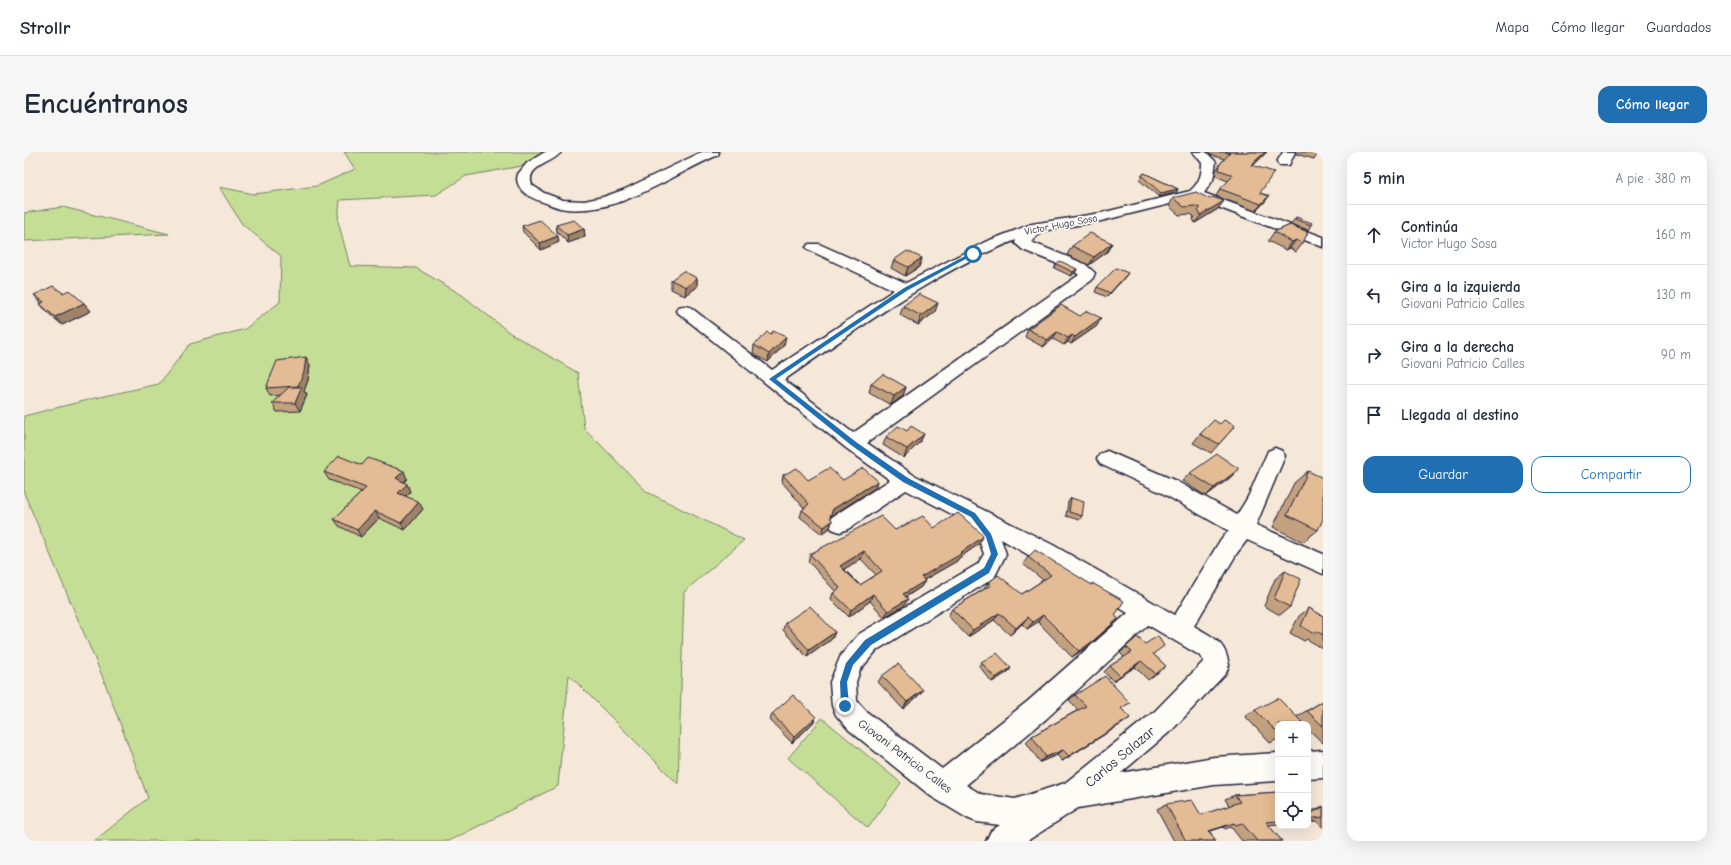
<!DOCTYPE html>
<html lang="es">
<head>
<meta charset="utf-8">
<style>
	body { margin:0; font-family:"Comic Neue",sans-serif; background:#f6f6f7; color:#1f2937 }
	.controls { position:absolute; right:12px; bottom:12px; display:grid; overflow:hidden; border-radius:8px; box-shadow:0 4px 16px #0002 }
	.controls button { width:36px; height:36px; display:grid; place-items:center; padding:0; border:0; border-bottom:1px solid #e0e1e3; background:#fff; color:#1f2937; font:20px sans-serif }
	.stop { position:absolute; width:12px; height:12px; margin:-9px; border:3px solid #1f6fb2; border-radius:50%; background:#fff }
	.stop.end { background:#1f6fb2; border-color:#fff; box-shadow:0 1px 4px #0008 }
	.list { margin:0; padding:0; list-style:none }
	h2 { display:flex; justify-content:space-between; align-items:center; height:52px; margin:0; padding:0 16px; font-size:17px }
	h2 small { font-size:13px; font-weight:400; color:#747a83 }
	.list li { display:grid; grid-template-columns:26px 1fr auto; gap:12px; align-items:center; box-sizing:border-box; height:60px; padding:0 16px; border-top:1px solid #e0e1e3 }
	.list b { display:block; font-size:15px; white-space:nowrap }
	.list p { margin:0; font-size:13px; white-space:nowrap; color:#747a83 }
	.list em { font-size:13px; font-style:normal; color:#747a83 }
	.actions { display:flex; gap:8px; padding:12px 16px }
	.actions a { flex:1; padding:9px 0; border:1px solid #1f6fb2; border-radius:12px; text-align:center; font-size:14px; color:#1f6fb2 }
	.actions .main { background:#1f6fb2; color:#fff }
	.icon { flex:none; width:22px; height:22px; fill:none; stroke:currentColor; stroke-width:2; stroke-linecap:round; stroke-linejoin:round }
	.map { position:relative; flex:none; width:1299px; height:689px; overflow:hidden; border-radius:12px }
	header { display:flex; align-items:center; gap:24px; box-sizing:border-box; height:56px; padding:0 20px; background:#fff; border-bottom:1px solid #e0e1e3 }
	header strong { font-size:19px }
	nav { display:flex; gap:22px; margin-inline-start:auto; font-size:14px }
	.intro { display:flex; align-items:center; justify-content:space-between; box-sizing:border-box; height:96px; padding:0 24px }
	h1 { margin:0; font-size:28px }
	.button { padding:10px 18px; border-radius:12px; background:#1f6fb2; color:#fff; font-size:14px; font-weight:700 }
	main { display:flex; gap:24px; padding:0 24px }
	aside { flex:1; background:#fff; border-radius:12px; box-shadow:0 4px 16px #0002 }
	.map>svg:first-child { display:block }
</style>
</head>
<body>
<header>
<strong>Strollr</strong>
<nav><a>Mapa</a><a>Cómo llegar</a><a>Guardados</a></nav>
</header>
<div class="intro"><h1>Encuéntranos</h1><a class="button">Cómo llegar</a></div>
<main>
<div class="map">
<svg width="1299" height="689" viewBox="0 0 1299 689">
	<rect width="100%" height="100%" fill="#f5e8d9"/>
	<filter id="ink" filterUnits="userSpaceOnUse"><feTurbulence type="fractalNoise" baseFrequency=".025" numOctaves="2"/><feDisplacementMap in="SourceGraphic" scale="8" xChannelSelector="R" yChannelSelector="G"/><feConvolveMatrix kernelMatrix="1 2 1 2 8 2 1 2 1" color-interpolation-filters="sRGB"/></filter>
	<g filter="url(#ink)">
		<!-- green -->
		<g fill="#c5de95" stroke="#748068">
			<path d="M320,0H526L509,12L442,24L412,43L316,48L314,69L326,114L392,116L438,143L486,181L554,221L560,276L623,340L720,388L660,440L654,632L545,523L534,634L425,689H70L124,646L79,526L0,341V264L71,246L135,232L166,192L221,177L256,150L257,104L218,72L195,35L230,42L293,34L331,17Z"/>
			<path d="M39,55L145,82L0,89V61Z"/>
			<path d="M798,566L877,631L844,676L764,606Z"/>
		</g>
		<g fill="none" stroke-linecap="round" stroke-linejoin="round">
			<!-- minor casing -->
			<g stroke="#22223b" stroke-width="3">
				<g id="minor">
					<path d="M521,0H537C529,12 501,13 508,33L520,41L539,48L560,49L579,45L599,38L678,0H695L694,3C645,24 592,66 536,56C529,54 523,51 516,49C505,45 494,39 493,27L494,22L503,11Z"/>
					<path d="M1169,0H1182L1192,10L1189,28L1180,41L1299,85V95L1170,46L1077,69L1018,79L1007,90L1061,112L1071,121L1068,128L843,291L888,322L1029,393L1151,463L1197,387L1205,379L1138,341L1076,312L1073,307L1076,302L1083,299L1090,302L1152,329L1213,363L1224,345L1244,299L1251,296L1258,299L1261,304L1232,373L1299,402V422L1223,388L1213,401L1170,474C1190,486 1201,489 1205,513L1202,521L1149,577L1097,621L1190,605L1254,601V629L1190,633L1054,656L1003,689H962L967,679L976,673L953,670L943,666L908,645L825,578L812,563L808,554L806,530L817,503L835,482L954,412L960,402L955,388L941,369L882,338L824,377L816,380L808,377L805,371L808,365L866,328L822,296L652,159L654,155L660,154L666,155L748,218L870,138L785,98L782,95L785,92H795L882,131L961,90L1008,72L1077,61L1166,39C1175,31 1178,23 1178,11ZM992,88L991,91L999,98L1049,118L1055,123L829,281L760,228C834,177 908,121 992,88ZM977,387L1104,461L1004,549L918,617L843,560L833,549L832,530L836,518L853,498L970,426L982,402ZM1124,473L1175,503L1180,509L1131,559L1041,631L991,647L957,642L942,633L1022,567Z"/>
					<path d="M1259,0H1271L1265,13H1255L1253,10Z"/>
					<path d="M1299,598V626L1284,627V599Z"/>
				</g>
			</g>
			<!-- minor -->
			<use href="#minor" fill="#fdfcf7" fill-rule="evenodd"/>
		</g>
		<!-- wall -->
		<g fill="#c3a17f" stroke="#22223b" fill-rule="evenodd">
			<path d="M1183,0H1243L1229,14L1236,41L1245,44L1240,51L1232,59L1192,44L1196,37L1204,29L1191,24L1192,19L1196,12L1200,7L1187,3Z"/>
			<path d="M1271,0H1296L1290,7L1272,2Z"/>
			<path d="M1120,21L1154,37L1152,41L1135,45L1115,28Z"/>
			<path d="M1149,46L1194,57L1171,71L1169,67L1170,64L1166,62L1155,63L1145,54Z"/>
			<path d="M1272,65L1287,73L1284,78L1267,72Z"/>
			<path d="M532,73L560,77L561,85L544,91L533,80Z"/>
			<path d="M1266,73L1279,91L1272,100L1266,96L1262,98L1244,89L1250,80Z"/>
			<path d="M498,74L535,90L517,98L499,80Z"/>
			<path d="M1088,91L1083,100L1065,113L1043,103L1048,94Z"/>
			<path d="M898,106L895,115L881,124L867,116L870,108Z"/>
			<path d="M1032,112L1053,117L1051,121L1047,124L1030,116Z"/>
			<path d="M1101,125L1083,145L1071,140L1073,135Z"/>
			<path d="M673,126V135L661,144L647,137V128Z"/>
			<path d="M39,141L60,151L67,159L38,173L23,160L16,152L17,151L10,143Z"/>
			<path d="M879,154L911,160L894,173L876,163Z"/>
			<path d="M1056,164L1073,174L1047,192L1044,190L1040,193L1029,187L1019,195L1001,185L1004,177Z"/>
			<path d="M747,182L760,193L744,210L729,202L730,193Z"/>
			<path d="M286,213L284,228L280,239L283,243L276,259L253,260L248,251L257,243L246,244L242,236Z"/>
			<path d="M847,232L882,235L879,244L867,253L845,241Z"/>
			<path d="M1196,272L1211,274L1187,301L1169,291L1176,282Z"/>
			<path d="M900,282L896,290L880,306L859,293L862,285Z"/>
			<path d="M338,313L383,327L379,330L383,332L386,340L382,344L399,357L381,378L355,366L337,385L315,374L310,367L338,340L305,328L300,320Z"/>
			<path d="M1215,317L1207,325L1182,344L1158,329L1166,321Z"/>
			<path d="M1284,319L1294,378L1279,390L1249,375L1270,331Z"/>
			<path d="M759,323L784,328H819L854,329L851,336L807,364L806,365L808,369L806,376L798,382L776,365L778,358L780,356L758,330Z"/>
			<path d="M1047,346L1058,364L1055,368L1042,364L1044,350Z"/>
			<path d="M910,376L955,392L935,406L933,409L900,428L901,429L897,435L882,445L880,454L860,465L846,449L825,465L807,447L809,441L811,439L784,409L786,402L871,378ZM837,407L852,423L836,433L820,417Z"/>
			<path d="M1004,405L1091,463L1087,474L1063,495L1048,505L1014,470L1003,477L998,472L986,483L970,468L944,485L924,464L928,457L960,437L964,431L998,442L1019,428L999,412Z"/>
			<path d="M1261,419L1266,455L1256,463L1240,454L1251,427Z"/>
			<path d="M1285,456L1299,464V497L1283,487L1280,489L1266,481L1275,464Z"/>
			<path d="M761,471L811,480L808,487L783,505L759,478Z"/>
			<path d="M1113,485L1121,492L1133,499L1129,502L1142,514L1124,528L1111,515L1089,529L1080,520L1086,514L1100,505L1096,501Z"/>
			<path d="M957,510L987,516L984,520L968,530L955,514Z"/>
			<path d="M858,524L899,538L894,544L879,557L854,530Z"/>
			<path d="M1051,543L1098,557L1106,566L1099,571L1038,609L1033,603L1016,610L1002,590L1008,584L1054,558L1045,548Z"/>
			<path d="M1299,549V591L1284,577V572H1254V587L1246,591L1221,564L1231,558L1272,565Z"/>
			<path d="M748,562L792,565L789,571L768,591L746,568Z"/>
			<path d="M1254,640V672L1244,673L1258,689H1218L1207,675L1201,677L1199,675L1186,679L1191,689H1150L1133,657L1142,652L1177,663L1205,654L1201,647L1211,643Z"/>
			<path d="M1284,653L1288,659L1299,654V676L1293,669L1284,670Z"/>
		</g>
		<!-- shaded-wall -->
		<g fill="#9f8368" stroke="#22223b">
			<path d="M1241,0H1243L1222,20L1227,13Z"/>
			<path d="M1154,37L1152,41L1135,45L1137,41Z"/>
			<path d="M1245,44L1240,51L1232,59L1237,52Z"/>
			<path d="M1200,49L1194,57L1171,71L1177,63Z"/>
			<path d="M560,77L561,85L544,91L543,83Z"/>
			<path d="M534,84L535,90L517,98L516,91Z"/>
			<path d="M1272,88L1266,96L1262,98L1268,90Z"/>
			<path d="M1088,91L1083,100L1065,113L1070,105Z"/>
			<path d="M898,106L895,115L881,124L884,115Z"/>
			<path d="M1053,117L1051,121L1047,124L1049,120Z"/>
			<path d="M1104,121L1101,125L1083,145L1086,141Z"/>
			<path d="M673,126V135L661,144L662,135Z"/>
			<path d="M60,151L67,159L38,173L31,165Z"/>
			<path d="M914,151L911,160L894,173L897,164Z"/>
			<path d="M1077,166L1073,174L1047,192L1051,185Z"/>
			<path d="M1033,180L1029,187L1019,195L1023,188Z"/>
			<path d="M1048,183L1044,190L1040,193L1044,186Z"/>
			<path d="M762,185L760,193L744,210L745,202Z"/>
			<path d="M282,205L286,213L284,228L280,239L283,243L276,259L271,251L276,238L274,234Z"/>
			<path d="M882,235L879,244L867,253L870,244Z"/>
			<path d="M900,282L896,290L880,306L883,297Z"/>
			<path d="M1215,317L1207,325L1182,344L1190,336Z"/>
			<path d="M380,319L383,327L375,334L372,326Z"/>
			<path d="M854,329L851,336L807,364L804,370L806,364L809,357Z"/>
			<path d="M383,332L386,340L377,348L374,341Z"/>
			<path d="M395,350L399,357L381,378L377,371Z"/>
			<path d="M351,359L355,366L337,385L333,378Z"/>
			<path d="M808,369L806,376L798,382L800,375Z"/>
			<path d="M959,385L955,392L935,406L933,409L893,432L897,425L936,401Z"/>
			<path d="M840,399L837,407L814,421L816,414Z"/>
			<path d="M901,429L897,435L876,448L879,442Z"/>
			<path d="M849,442L846,449L825,465L827,458Z"/>
			<path d="M884,447L880,454L860,465L864,459Z"/>
			<path d="M975,461L970,468L944,485L949,478Z"/>
			<path d="M1019,463L1014,470L1003,477L1009,470Z"/>
			<path d="M1004,465L998,472L986,483L992,476Z"/>
			<path d="M1094,467L1063,495L1048,505L1055,499Z"/>
			<path d="M811,480L808,487L783,505L785,498Z"/>
			<path d="M1117,509L1111,515L1089,529Z"/>
			<path d="M987,516L984,520L968,530L971,526Z"/>
			<path d="M899,538L894,544L879,557L883,550Z"/>
			<path d="M792,565L789,571L768,591L770,585Z"/>
			<path d="M1106,566L1099,571L1038,609L1045,604Z"/>
			<path d="M1039,598L1033,603L1016,610L1022,605Z"/>
			<path d="M1210,671L1199,675L1175,683L1185,679Z"/>
		</g>
		<!-- building -->
		<g fill="#e3bb94" stroke="#22223b" fill-rule="evenodd">
			<path d="M1202,0H1241L1227,13L1250,20L1236,41L1245,44L1237,52L1196,37L1210,23L1195,18L1196,12L1206,1Z"/>
			<path d="M1120,21L1154,37L1137,41L1118,24Z"/>
			<path d="M1172,40L1186,47L1188,45L1200,49L1177,63L1174,59L1176,56L1171,54L1160,55L1149,46Z"/>
			<path d="M1272,65L1288,71L1287,73L1271,67Z"/>
			<path d="M516,68L534,84L516,91L498,74Z"/>
			<path d="M550,68L560,77L543,83L532,73Z"/>
			<path d="M1266,73L1284,80L1279,91L1272,88L1268,90L1250,80Z"/>
			<path d="M1066,81L1088,91L1070,105L1048,94Z"/>
			<path d="M883,99L898,106L884,115L870,108Z"/>
			<path d="M1036,109L1053,117L1049,120L1032,112Z"/>
			<path d="M1092,116L1104,121L1086,141L1073,135Z"/>
			<path d="M659,119L673,126L662,135L647,128Z"/>
			<path d="M29,134L39,141L45,138L60,151L31,165L16,152L20,150L10,143Z"/>
			<path d="M895,142L914,151L897,164L879,154Z"/>
			<path d="M1037,153L1056,164L1063,159L1077,166L1051,185L1048,183L1044,186L1033,180L1023,188L1004,177Z"/>
			<path d="M749,179L762,185L745,202L730,193L743,180L747,182Z"/>
			<path d="M282,205L280,220L274,234L242,236L253,209Z"/>
			<path d="M859,222L882,235L870,244L847,232Z"/>
			<path d="M265,235H278L271,251H248Z"/>
			<path d="M1190,268L1196,272L1200,268L1211,274L1195,292L1176,282Z"/>
			<path d="M874,274L883,279L887,274L900,282L883,297L862,285Z"/>
			<path d="M1193,302L1215,317L1190,336L1166,321Z"/>
			<path d="M315,304L338,313L344,306L380,319L372,326L383,332L374,341L395,350L377,371L351,359L333,378L310,367L342,336L300,320Z"/>
			<path d="M773,316L784,328L805,316L819,328L839,316L854,329L809,357L806,364L808,369L800,375L778,358L785,352L759,323Z"/>
			<path d="M1284,319L1299,326V367L1294,378L1263,363Z"/>
			<path d="M1047,346L1060,350L1058,364L1045,360Z"/>
			<path d="M934,361L958,382L959,385L936,401L937,402L897,425L901,429L879,442L884,447L864,459L849,442L827,458L809,441L816,436L786,402L857,364L871,378L899,364L910,376ZM840,399L858,419L836,433L816,414Z"/>
			<path d="M1011,398L1068,433V431L1100,449L1091,463L1094,467L1069,489L1055,499L1019,463L1009,470L1004,465L992,476L975,461L949,478L928,457L967,433L964,431L974,423L998,442L1027,423L1004,405Z"/>
			<path d="M1261,419L1277,427L1266,455L1250,447Z"/>
			<path d="M786,454L811,480L785,498L761,471Z"/>
			<path d="M1285,456L1299,464V483L1292,479L1291,482L1277,474Z"/>
			<path d="M1134,484L1140,494L1129,502L1142,514L1132,522L1117,509L1096,524L1086,514L1108,500L1102,495L1113,485L1121,492Z"/>
			<path d="M973,501L987,516L971,526L957,510Z"/>
			<path d="M874,512L899,538L883,550L858,524Z"/>
			<path d="M1081,524L1106,551L1097,556L1106,566L1045,604L1039,598L1022,605L1008,584L1062,554L1051,543Z"/>
			<path d="M769,543L792,565L770,585L748,562Z"/>
			<path d="M1254,546L1280,572H1254V581L1231,558Z"/>
			<path d="M1299,549V574L1283,559Z"/>
			<path d="M1254,640V669L1242,670L1258,689H1233L1218,671L1212,673L1210,671L1185,679L1191,689H1162L1142,652L1168,648L1177,663L1216,650L1211,643Z"/>
			<path d="M1284,653L1288,661L1299,655V665L1284,667Z"/>
		</g>
	</g>
	<!-- route -->
	<path fill="#1f6fb2" d="M947,101L951,102L884,138L752,227L832,290L884,326L951,361L967,382L974,402L965,421L847,493L829,513L823,530L825,554L821,558L817,554L816,530L822,511L841,488L960,416L967,402L962,385L947,365L879,330L827,293L745,227L880,136Z"/>
	<g text-anchor="middle" dominant-baseline="central" stroke-width="3.5" stroke-linejoin="round" paint-order="stroke">
		<!-- far-street labels -->
		<g font-size="10" fill="#22223b" stroke="#fdfcf7">
			<text transform="translate(1037 73) rotate(-11)">Victor Hugo Sosa</text>
		</g>
		<!-- street labels -->
		<g font-size="12" fill="#22223b" stroke="#fdfcf7">
			<text transform="translate(881 604) rotate(37)">Giovani Patricio Calles</text>
		</g>
		<!-- near-street labels -->
		<g font-size="14" fill="#22223b" stroke="#fdfcf7">
			<text transform="translate(1096 605) rotate(-40)">Carlos Salazar</text>
		</g>
	</g>
</svg>
<div class="controls">
<button>+</button>
<button>−</button>
<button><svg class="icon" aria-label="locate" viewBox="0 0 24 24"><circle cx="12" cy="12" r="6"/><path d="M12 2v4M12 18v4M2 12h4M18 12h4"/></svg></button>
</div>
<div class="stop" style="left:949px;top:102px"></div>
<div class="stop end" style="left:821px;top:554px"></div>
</div>
<aside>
<h2>5 min<small>A pie · 380 m</small></h2>
<ul class="list">
<li><svg class="icon" aria-label="ahead" viewBox="0 0 24 24"><path d="M12 20V5M6 11l6-6 6 6"/></svg><div><b>Continúa</b><p>Victor Hugo Sosa</p></div><em>160 m</em></li>
<li><svg class="icon" aria-label="left" viewBox="0 0 24 24"><path d="M17 20v-9H6M10 6l-5 5 5 5"/></svg><div><b>Gira a la izquierda</b><p>Giovani Patricio Calles</p></div><em>130 m</em></li>
<li><svg class="icon" aria-label="right" viewBox="0 0 24 24"><path d="M7 20v-9h11M14 6l5 5-5 5"/></svg><div><b>Gira a la derecha</b><p>Giovani Patricio Calles</p></div><em>90 m</em></li>
<li><svg class="icon" aria-label="arrive" viewBox="0 0 24 24"><path d="M6 21V4h12l-3 4 3 4H6"/></svg><div><b>Llegada al destino</b></div></li>
</ul>
<div class="actions"><a class="main">Guardar</a><a>Compartir</a></div>
</aside>
</main>
</body>
</html>
